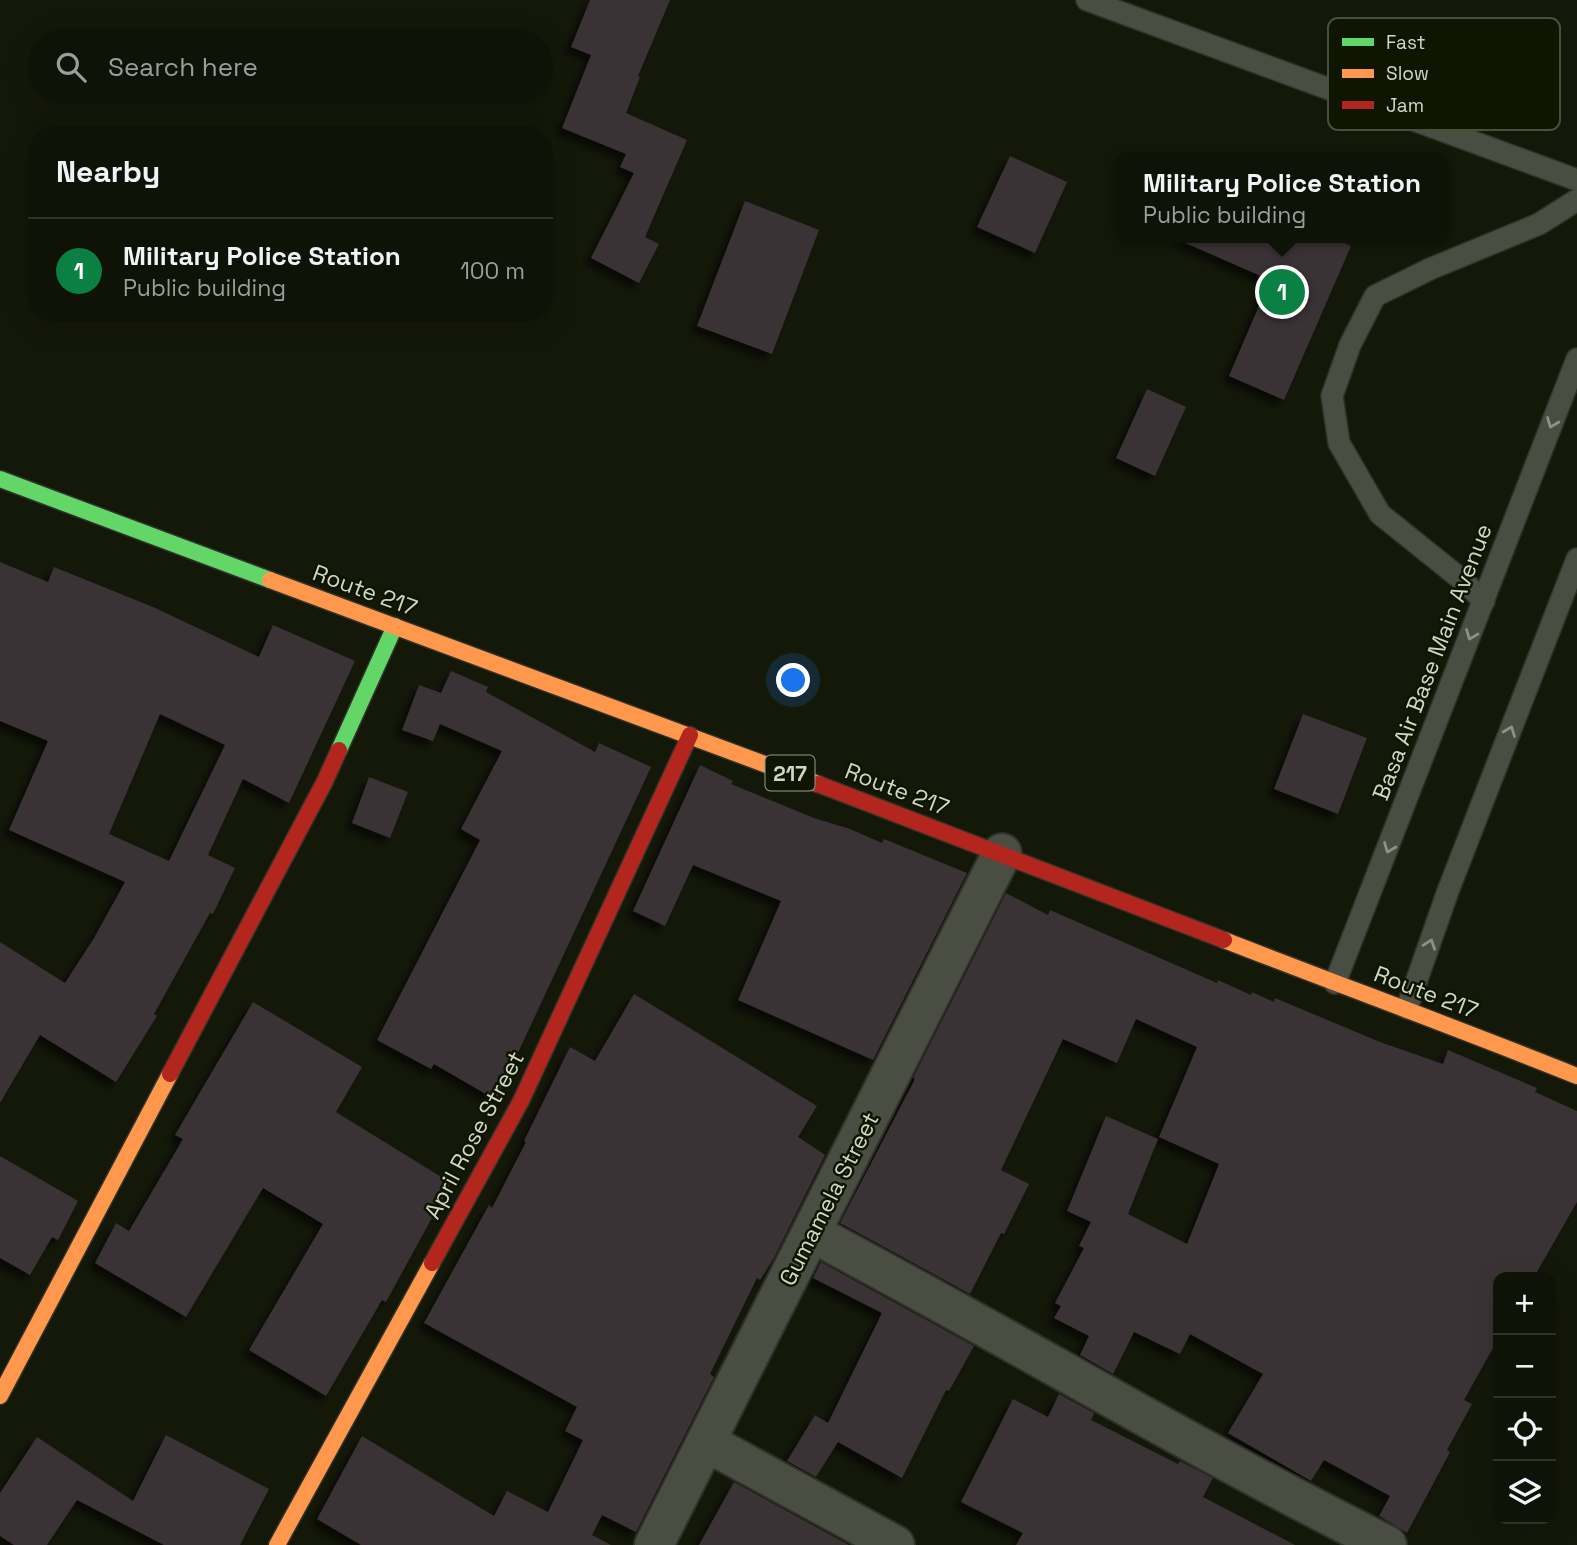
<!DOCTYPE html>
<html lang="en">
<head>
<meta charset="utf-8">
<style>
	body { margin:0; font-family:"Space Grotesk",sans-serif; background:#181b11; color:#f1f3f6 }
	.controls { position:absolute; right:21px; bottom:21px; display:grid; overflow:hidden; border-radius:14px; box-shadow:0 7px 28px #0002 }
	.controls button { width:63px; height:63px; display:grid; place-items:center; padding:0; border:0; border-bottom:2px solid #2f3228; background:#0f1207; color:#f1f3f6; font:35px sans-serif }
	.you { position:absolute; left:794px; top:681px; width:24px; height:24px; margin:-18px; border:5px solid #fff; border-radius:50%; background:#1a73e8; box-shadow:0 0 0 10px #1a73e833 }
	.badge { display:grid; place-items:center; width:46px; height:46px; border-radius:50%; background:#0b8043; color:#fff; font-size:23px; font-weight:700 }
	.pin { position:absolute; translate:-50% -50%; border:4px solid #fff; box-shadow:0 2px 7px #0006 }
	.popup { position:absolute; left:1116px; top:152px; width:332px; height:91px; box-sizing:border-box; display:grid; place-content:center; border-radius:14px; background:#0f1207; filter:drop-shadow(0 2px 5px #0005); font-size:23px; white-space:nowrap; color:#9b9e9b }
	.popup b { font-size:26px; color:#f1f3f6 }
	.popup::after { content:''; position:absolute; left:50%; top:100%; margin-left:-14px; border:14px solid transparent; border-top-color:#0f1207 }
	.list { margin:0; padding:0; list-style:none }
	h2 { display:flex; justify-content:space-between; align-items:center; height:91px; margin:0; padding:0 28px; font-size:30px }
	h2 small { font-size:23px; font-weight:400; color:#9b9e9b }
	.list li { display:grid; grid-template-columns:46px 1fr auto; gap:21px; align-items:center; box-sizing:border-box; height:105px; padding:0 28px; border-top:2px solid #2f3228 }
	.list b { display:block; font-size:26px; white-space:nowrap }
	.list p { margin:0; font-size:23px; white-space:nowrap; color:#9b9e9b }
	.list em { font-size:23px; font-style:normal; color:#9b9e9b }
	.icon { flex:none; width:38px; height:38px; fill:none; stroke:currentColor; stroke-width:2; stroke-linecap:round; stroke-linejoin:round }
	.map { position:relative; flex:none; width:1577px; height:1545px; overflow:hidden }
	.search { position:absolute; background:#0f1207; box-shadow:0 7px 28px #0002; left:28px; top:28px; width:525px; height:77px; display:flex; align-items:center; gap:18px; box-sizing:border-box; padding:0 24px; border-radius:38px; color:#9b9e9b; font-size:26px }
	.panel { position:absolute; background:#0f1207; box-shadow:0 7px 28px #0002; left:28px; top:126px; width:525px; height:196px; border-radius:28px }
	.map>svg:first-child { display:block }
</style>
</head>
<body>
<div class="map">
<svg width="1577" height="1545" viewBox="0 0 1577 1545">
	<defs>
		<filter id="shadow"><feDropShadow dx="-6" dy="6" stdDeviation="3.5" flood-color="#0009"/></filter>
	</defs>
	<rect width="100%" height="100%" fill="#141809"/>
	<!-- building -->
	<g fill="#3a3136" fill-rule="evenodd" filter="url(#shadow)">
		<path d="M590,0H670L638,76L640,77L626,113L687,140L645,237L659,244L639,283L591,258L634,173L620,167L626,154L562,128L591,55L571,47Z"/>
		<path d="M1010,156L1067,182L1035,253L977,227Z"/>
		<path d="M745,201L819,230L772,354L697,326Z"/>
		<path d="M1174,238H1332L1351,246L1284,400L1229,376L1270,280Z"/>
		<path d="M1147,389L1186,407L1155,476L1116,458Z"/>
		<path d="M0,562L48,582L54,567L153,607L259,657L273,625L355,661L289,803L243,779L208,855L235,868L213,914L210,913L154,1014L157,1016L116,1082L40,1035L0,1103V942L65,983L94,938L125,882L9,830L48,741L0,721ZM160,714L225,745L169,861L109,834Z"/>
		<path d="M451,671L488,687L486,692L595,752L599,743L651,767L496,1100L434,1064L431,1069L377,1040L480,840L461,829L502,751L440,724L433,741L402,730L419,685L441,693Z"/>
		<path d="M1303,714L1367,738L1338,814L1274,789Z"/>
		<path d="M700,765L733,781L731,784L814,818L850,829L882,843L884,839L967,873L873,1060L738,1000L781,901L693,865L665,926L633,911Z"/>
		<path d="M369,777L408,792L390,838L352,823Z"/>
		<path d="M1006,893L1048,915L1050,910L1217,983L1218,980L1251,995L1252,992L1274,1002L1275,998L1380,1042L1443,1064L1448,1050L1537,1088L1535,1092L1577,1111V1202L1534,1277H1498V1339L1464,1400L1472,1404L1447,1450L1450,1452L1407,1533L1379,1516L1390,1496L1324,1460L1311,1481L1228,1433L1263,1374L1190,1334L1180,1354L1134,1332L1113,1374L1080,1355L1089,1336L1054,1318L1061,1306L1055,1303L1084,1248L1079,1246L1091,1222L1067,1211L1106,1116L1158,1139L1128,1214L1187,1244L1219,1164L1159,1137L1197,1047L1136,1019L1117,1063L1063,1039L1001,1170L1029,1184L1004,1234L1001,1233L970,1294L840,1223L915,1079L913,1078Z"/>
		<path d="M634,994L817,1106L798,1137L825,1155L774,1258L760,1280L757,1278L710,1374L714,1377L636,1532L602,1515L592,1535L611,1545H361L317,1519L362,1436L494,1516L507,1491L548,1512L583,1440L565,1431L577,1407L424,1323L489,1205L492,1208L526,1142L524,1141L570,1047L595,1061Z"/>
		<path d="M253,1002L362,1067L336,1112L451,1183L386,1302L382,1300L326,1396L249,1350L323,1224L263,1188L186,1317L95,1263L116,1223L129,1231L183,1139L175,1135Z"/>
		<path d="M0,1156L78,1201L58,1240L52,1237L30,1275L0,1258Z"/>
		<path d="M821,1262L974,1346L949,1391L946,1390L902,1478L838,1442L816,1477L787,1461L815,1415L828,1423L882,1313L813,1278Z"/>
		<path d="M1059,1394L1094,1413L1091,1420L1178,1464L1180,1461L1213,1478L1203,1497L1295,1545H1016L1023,1533L961,1502L1013,1399L1048,1417Z"/>
		<path d="M166,1435L269,1489L240,1545H164L77,1500L47,1545H14L0,1536V1493L37,1437L133,1501Z"/>
		<path d="M734,1482L849,1545H699Z"/>
	</g>
	<g fill="none" stroke-linecap="round" stroke-linejoin="round">
		<!-- lane casing -->
		<g stroke="#2f3229" stroke-width="24">
			<g id="lane">
				<path d="M1087,0L1577,180"/>
				<path d="M1484,601L1461,579L1380,514L1339,443L1332,396L1350,345L1375,296L1430,269L1539,224L1577,200"/>
				<path d="M1335,983L1577,359"/>
				<path d="M1407,1008L1448,891L1577,559"/>
			</g>
		</g>
		<!-- street casing -->
		<g stroke="#2f3229" stroke-width="42">
			<g id="street">
				<path d="M812,1233C1005,1335 1192,1448 1387,1545"/>
				<path d="M706,1442L895,1545"/>
				<path d="M654,1545L1002,853"/>
			</g>
		</g>
		<!-- fast casing -->
		<g stroke="#2f3229" stroke-width="19">
			<g id="fast">
				<path d="M0,479L270,580"/>
				<path d="M339,750L395,626"/>
			</g>
		</g>
		<!-- slow casing -->
		<g stroke="#2f3229" stroke-width="19">
			<g id="slow">
				<path d="M270,580L818,784"/>
				<path d="M1224,940C1342,986 1460,1029 1577,1076"/>
				<path d="M0,1396L170,1074"/>
				<path d="M277,1545L432,1263"/>
			</g>
		</g>
		<!-- jam casing -->
		<g stroke="#2f3229" stroke-width="19">
			<g id="jam">
				<path d="M818,784L1224,940"/>
				<path d="M170,1074L325,781L339,750"/>
				<path d="M432,1263L521,1101L690,735"/>
			</g>
		</g>
		<!-- lane -->
		<use href="#lane" stroke="#4a4d42" stroke-width="21"/>
		<!-- street -->
		<use href="#street" stroke="#4a4d42" stroke-width="38"/>
		<!-- fast -->
		<use href="#fast" stroke="#63d668" stroke-width="16"/>
		<!-- slow -->
		<use href="#slow" stroke="#ff974d" stroke-width="16"/>
		<!-- jam -->
		<use href="#jam" stroke="#b3261e" stroke-width="16"/>
	</g>
	<!-- one-way arrows -->
	<defs><path id="oneway-chevron" d="M-2-3.5L2.5 0L-2 3.5" fill="none" stroke-width="1.6" stroke-linecap="round" stroke-linejoin="round" transform="scale(1.75)"/></defs>
	<g stroke="#8e9284">
		<use href="#oneway-chevron" transform="translate(1552 423) rotate(111)"/>
		<use href="#oneway-chevron" transform="translate(1471 635) rotate(111)"/>
		<use href="#oneway-chevron" transform="translate(1510 731) rotate(-69)"/>
		<use href="#oneway-chevron" transform="translate(1389 848) rotate(111)"/>
		<use href="#oneway-chevron" transform="translate(1430 944) rotate(-71)"/>
	</g>
	<g text-anchor="middle" dominant-baseline="central" stroke-width="5" stroke-linejoin="round" paint-order="stroke">
		<!-- shield labels -->
		<rect fill="#0e1500" stroke="#969d8b" stroke-width="2" x="765.5" y="755.5" width="49" height="35" rx="5"/>
		<g font-size="21" font-weight="bold" fill="#d1d7c6">
			<text x="790" y="773">217</text>
		</g>
		<!-- street labels -->
		<g font-size="23" fill="#d1d7c6" stroke="#0e1500">
			<text transform="translate(365 590) rotate(20)">Route 217</text>
			<text transform="translate(1432 662) rotate(-69)">Basa Air Base Main Avenue</text>
			<text transform="translate(897 789) rotate(21)">Route 217</text>
			<text transform="translate(1426 992) rotate(21)">Route 217</text>
			<text transform="translate(474 1135) rotate(-62)">April Rose Street</text>
			<text transform="translate(829 1199) rotate(-63)">Gumamela Street</text>
		</g>
	</g>
	<!-- legend -->
	<rect x="1328" y="18" width="232" height="112" rx="10" fill="#0e1500" stroke="#484f3b" stroke-width="2"/>
	<rect x="1342" y="38" width="32" height="8" fill="#63d668"/>
	<rect x="1342" y="69" width="32" height="9" fill="#ff974d"/>
	<rect x="1342" y="101" width="32" height="8" fill="#b3261e"/>
	<g font-size="19" fill="#d1d7c6">
		<text x="1386" y="49">Fast</text>
		<text x="1386" y="80">Slow</text>
		<text x="1386" y="112">Jam</text>
	</g>
</svg>
<div class="controls">
<button>+</button>
<button>−</button>
<button><svg class="icon" aria-label="locate" viewBox="0 0 24 24"><circle cx="12" cy="12" r="6"/><path d="M12 2v4M12 18v4M2 12h4M18 12h4"/></svg></button>
<button><svg class="icon" aria-label="layers" viewBox="0 0 24 24"><path d="M12 4l9 5-9 5-9-5zM3 14l9 5 9-5"/></svg></button>
</div>
<div class="you"></div>
<div class="pin badge" style="left:1282px;top:292px">1</div>
<div class="popup"><b>Military Police Station</b>Public building</div>
<div class="search"><svg class="icon" aria-label="search" viewBox="0 0 24 24"><circle cx="10" cy="10" r="6"/><path d="M15 15l6 6"/></svg>Search here</div>
<section class="panel">
<h2>Nearby<small></small></h2>
<ul class="list">
<li><span class="badge">1</span><div><b>Military Police Station</b><p>Public building</p></div><em>100 m</em></li>
</ul>
</section>
</div>
</body>
</html>
